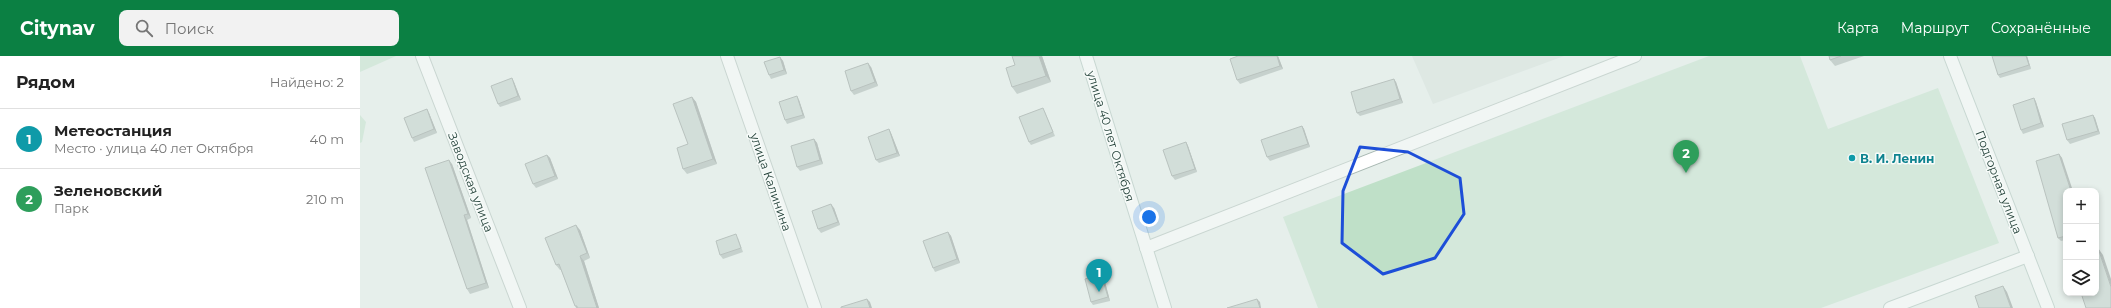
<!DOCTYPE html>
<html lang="ru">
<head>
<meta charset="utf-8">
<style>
	body { margin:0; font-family:Montserrat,sans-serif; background:#f2f2f2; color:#222 }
	.controls { position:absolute; right:12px; bottom:12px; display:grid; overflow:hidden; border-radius:8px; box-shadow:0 2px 6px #0003 }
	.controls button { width:36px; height:36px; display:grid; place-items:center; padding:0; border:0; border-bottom:1px solid #e0e0e0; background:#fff; color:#222; font:20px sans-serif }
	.you { position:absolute; left:789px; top:161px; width:14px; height:14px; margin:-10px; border:3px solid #fff; border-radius:50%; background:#1a73e8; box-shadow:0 0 0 6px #1a73e833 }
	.badge { display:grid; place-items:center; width:26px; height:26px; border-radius:50%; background:#0b8043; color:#fff; font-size:13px; font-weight:700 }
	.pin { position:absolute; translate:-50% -33px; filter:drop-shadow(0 1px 2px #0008) }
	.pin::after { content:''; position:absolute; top:21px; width:14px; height:12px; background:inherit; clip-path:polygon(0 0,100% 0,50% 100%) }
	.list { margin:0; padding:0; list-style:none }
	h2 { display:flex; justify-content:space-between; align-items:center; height:52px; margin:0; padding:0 16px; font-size:17px }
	h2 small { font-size:13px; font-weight:400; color:#767676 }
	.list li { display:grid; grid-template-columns:26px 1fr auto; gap:12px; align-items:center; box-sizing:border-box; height:60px; padding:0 16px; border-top:1px solid #e0e0e0 }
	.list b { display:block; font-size:15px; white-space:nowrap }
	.list p { margin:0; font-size:13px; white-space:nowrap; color:#767676 }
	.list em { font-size:13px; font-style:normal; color:#767676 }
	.icon { flex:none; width:22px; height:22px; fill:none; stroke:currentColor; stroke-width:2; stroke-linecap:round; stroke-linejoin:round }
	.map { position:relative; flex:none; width:1751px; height:252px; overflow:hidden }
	header { display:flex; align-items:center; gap:24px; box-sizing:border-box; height:56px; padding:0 20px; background:#0b8043; color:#fff }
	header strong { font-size:19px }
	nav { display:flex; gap:22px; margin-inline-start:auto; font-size:14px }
	.search { width:280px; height:36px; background:#f2f2f2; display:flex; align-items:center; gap:10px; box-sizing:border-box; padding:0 14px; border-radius:8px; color:#767676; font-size:15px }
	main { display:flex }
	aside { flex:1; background:#fff }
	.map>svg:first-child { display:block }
</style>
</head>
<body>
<header>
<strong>Citynav</strong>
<div class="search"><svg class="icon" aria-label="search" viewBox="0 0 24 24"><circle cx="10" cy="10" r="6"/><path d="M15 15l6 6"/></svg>Поиск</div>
<nav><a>Карта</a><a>Маршрут</a><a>Сохранённые</a></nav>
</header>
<main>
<aside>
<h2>Рядом<small>Найдено: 2</small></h2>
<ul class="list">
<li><span class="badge" style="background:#0f9aa8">1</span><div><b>Метеостанция</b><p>Место · улица 40 лет Октября</p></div><em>40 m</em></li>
<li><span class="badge" style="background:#2e9e5b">2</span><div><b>Зеленовский</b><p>Парк</p></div><em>210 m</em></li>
</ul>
</aside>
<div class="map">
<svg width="1751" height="252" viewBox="0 0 1751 252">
	<rect width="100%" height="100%" fill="#e6efeb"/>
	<!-- built -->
	<path fill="#d4dfda" d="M1052,0H1204L1073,48Z"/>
	<!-- green -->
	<g fill="#bfe0c8">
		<path d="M0,0H36L0,16Z"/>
		<path d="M1349,0H1440L1468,73L1578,32L1639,187L1461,252H958L923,161Z"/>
		<path d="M0,59L6,66L2,86L0,87Z"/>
	</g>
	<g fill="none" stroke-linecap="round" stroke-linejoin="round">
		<!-- street casing -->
		<g stroke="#a8b8b2" stroke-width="14">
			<g id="street">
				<path d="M62,0L160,252"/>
				<path d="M367,0L455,252"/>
				<path d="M786,192L1275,0"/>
			</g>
		</g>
		<!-- secondary casing -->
		<g stroke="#a4bbb3" stroke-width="14">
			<g id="secondary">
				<path d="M726,0L805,252"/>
				<path d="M1590,0L1688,252"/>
				<path d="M1530,252L1668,200"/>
			</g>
		</g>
		<!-- street -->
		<use href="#street" stroke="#fff" stroke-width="12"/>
		<!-- secondary -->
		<use href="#secondary" stroke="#fff" stroke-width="12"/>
	</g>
	<!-- wall -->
	<g fill="#a1aea9">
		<path d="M652,0H682L691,26L657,38L652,31L655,9Z"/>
		<path d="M918,0L923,13L880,28L877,24Z"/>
		<path d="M1469,0H1504L1475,10L1470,4Z"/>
		<path d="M1667,0L1671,13L1640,22L1638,19Z"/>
		<path d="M420,1L423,5L427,18L411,23L409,19Z"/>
		<path d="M511,11L518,30L494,39L491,35Z"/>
		<path d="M154,26L161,44L140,51L138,48Z"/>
		<path d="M1036,26L1043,47L1000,60L997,57Z"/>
		<path d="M332,41L336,46L357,108L327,118L323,113L328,88Z"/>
		<path d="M1674,42L1676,46L1684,71L1663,78L1661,74Z"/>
		<path d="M439,44L445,62L427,68L425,64Z"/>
		<path d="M685,56L695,80L671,89L669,86Z"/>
		<path d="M69,57L77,77L54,86L52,82Z"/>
		<path d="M1733,59L1735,62L1740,78L1710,88L1707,84Z"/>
		<path d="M942,70L944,73L950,91L910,105L907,101Z"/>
		<path d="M529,73L531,77L540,100L519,107L516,104Z"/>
		<path d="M454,83L457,87L463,108L440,115L437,111Z"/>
		<path d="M826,86L828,90L837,116L815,124L812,120Z"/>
		<path d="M1699,98L1702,102L1706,135V184L1701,185L1698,182Z"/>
		<path d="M187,99L190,102L198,123L176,132L173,128Z"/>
		<path d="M92,108L111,162L107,164L129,232L110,238L107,233Z"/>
		<path d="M474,152L480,169L461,177L458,173Z"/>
		<path d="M220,174L230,202L224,205L239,252H216L201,214H200L196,209Z"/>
		<path d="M588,176L591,180L600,207L575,216L573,212Z"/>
		<path d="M378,182L383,196L363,203L360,199Z"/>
		<path d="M741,218L744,222L750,245L733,249L731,246Z"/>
	</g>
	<!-- shaded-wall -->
	<g fill="#838d89">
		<path d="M679,0H682L691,26L686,20Z"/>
		<path d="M917,0H918L923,13L920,10Z"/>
		<path d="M1666,0H1667L1671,13L1669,9Z"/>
		<path d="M420,1L423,5L427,18L424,14Z"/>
		<path d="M508,7L511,11L518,30L515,26Z"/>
		<path d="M152,22L154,26L161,44L158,40Z"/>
		<path d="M1034,23L1036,26L1043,47L1040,43Z"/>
		<path d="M437,40L439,44L445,62L443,59Z"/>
		<path d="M332,41L336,46L357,108L353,103Z"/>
		<path d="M1674,42L1676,46L1684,71L1681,67Z"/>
		<path d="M67,53L69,57L77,77L74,73Z"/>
		<path d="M1733,59L1735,62L1740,78L1738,75Z"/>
		<path d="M942,70L944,73L950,91L948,88Z"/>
		<path d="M529,73L531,77L540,100L537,97Z"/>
		<path d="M454,83L457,87L463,108L460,104Z"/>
		<path d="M826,86L828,90L837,116L835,113Z"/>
		<path d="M1699,98L1702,102L1713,135H1711Z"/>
		<path d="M187,99L190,102L198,123L195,120Z"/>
		<path d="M89,104L92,108L111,162L108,158Z"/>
		<path d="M471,148L474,152L480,169L478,166Z"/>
		<path d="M104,159L107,164L129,232L126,227Z"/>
		<path d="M216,169L220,174L230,202L227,197Z"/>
		<path d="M588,176L591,180L600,207L597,203Z"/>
		<path d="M1738,192L1743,199L1751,223V231Z"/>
		<path d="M220,200L224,205L239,252H237Z"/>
		<path d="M741,218L744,222L750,245L748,241Z"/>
		<path d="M1643,230L1647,236L1653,252H1651Z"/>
		<path d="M507,243L510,246L512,252H510Z"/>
		<path d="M897,243L900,246L901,252H900Z"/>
	</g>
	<!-- building -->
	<g fill="#bbcac4" stroke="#838d89">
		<path d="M652,0H679L686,20L652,31L646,12L655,9Z"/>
		<path d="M878,0H917L920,10L877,24L870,3Z"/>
		<path d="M1469,0H1481L1470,4Z"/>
		<path d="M1632,0H1666L1669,9L1638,19Z"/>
		<path d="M420,1L424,14L409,19L404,6Z"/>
		<path d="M508,7L515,26L491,35L485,15Z"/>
		<path d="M152,22L158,40L138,48L131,30Z"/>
		<path d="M1034,23L1040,43L997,57L991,36Z"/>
		<path d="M437,40L443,59L425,64L419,46Z"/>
		<path d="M332,41L353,103L323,113L317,92L328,88L313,48Z"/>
		<path d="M1674,42L1681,67L1661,74L1653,49Z"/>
		<path d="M683,52L693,76L669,86L659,61Z"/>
		<path d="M67,53L74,73L52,82L44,62Z"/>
		<path d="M1733,59L1738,75L1707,84L1702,68Z"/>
		<path d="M942,70L948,88L907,101L901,84Z"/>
		<path d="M529,73L537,97L516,104L508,81Z"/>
		<path d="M454,83L460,104L437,111L431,90Z"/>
		<path d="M826,86L835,113L812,120L803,94Z"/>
		<path d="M1699,98L1711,135H1706V180L1698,182L1676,105Z"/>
		<path d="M187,99L195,120L173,128L165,108Z"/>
		<path d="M89,104L108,158L104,159L126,227L107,233L65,112Z"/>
		<path d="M471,148L478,166L458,173L452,155Z"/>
		<path d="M216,169L227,197L220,200L237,252H217V250H215L199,208L196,209L185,182Z"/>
		<path d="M588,176L597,203L573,212L563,185Z"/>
		<path d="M376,178L381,192L360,199L356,185Z"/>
		<path d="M1738,192L1751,231V252H1726L1721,237H1736V193Z"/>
		<path d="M741,218L748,241L731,246L725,223Z"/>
		<path d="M1643,230L1651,252H1619L1615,240Z"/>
		<path d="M507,243L510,252H481V251Z"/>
		<path d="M897,243L900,252H867Z"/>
	</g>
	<!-- marked area -->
	<path d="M0 0H1751V252H0ZM1000,91L1048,96L1100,122L1104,158L1075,202L1023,218L982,187L983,135Z" fill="#e6efeb" fill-opacity=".55" fill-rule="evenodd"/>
	<path fill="none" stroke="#1d4ed8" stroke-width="3" stroke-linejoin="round" d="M1000,91L1048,96L1100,122L1104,158L1075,202L1023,218L982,187L983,135Z"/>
	<!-- markers -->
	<circle fill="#0f9aa8" stroke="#f7fbf9" stroke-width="1.5" cx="1492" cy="102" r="4"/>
	<g text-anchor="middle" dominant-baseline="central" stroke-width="3" stroke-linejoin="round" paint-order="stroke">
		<!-- street labels -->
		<g font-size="12" fill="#24423a" stroke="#f7fbf9">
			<text transform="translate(751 80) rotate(73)">улица 40 лет Октября</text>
			<text transform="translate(111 126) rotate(69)">Заводская улица</text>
			<text transform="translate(411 126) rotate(71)">улица Калинина</text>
			<text transform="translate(1639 126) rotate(69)">Подгорная улица</text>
		</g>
		<!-- culture labels -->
		<g font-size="12" font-weight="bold" fill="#0d838f" stroke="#f7fbf9" text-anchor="start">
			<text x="1500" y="102">В. И. Ленин</text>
		</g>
	</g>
</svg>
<div class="controls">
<button>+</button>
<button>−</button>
<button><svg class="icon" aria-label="layers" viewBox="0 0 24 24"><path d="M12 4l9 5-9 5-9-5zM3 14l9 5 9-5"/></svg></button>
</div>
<div class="you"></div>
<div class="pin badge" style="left:739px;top:236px;background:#0f9aa8">1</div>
<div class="pin badge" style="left:1326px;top:117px;background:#2e9e5b">2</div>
</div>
</main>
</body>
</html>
